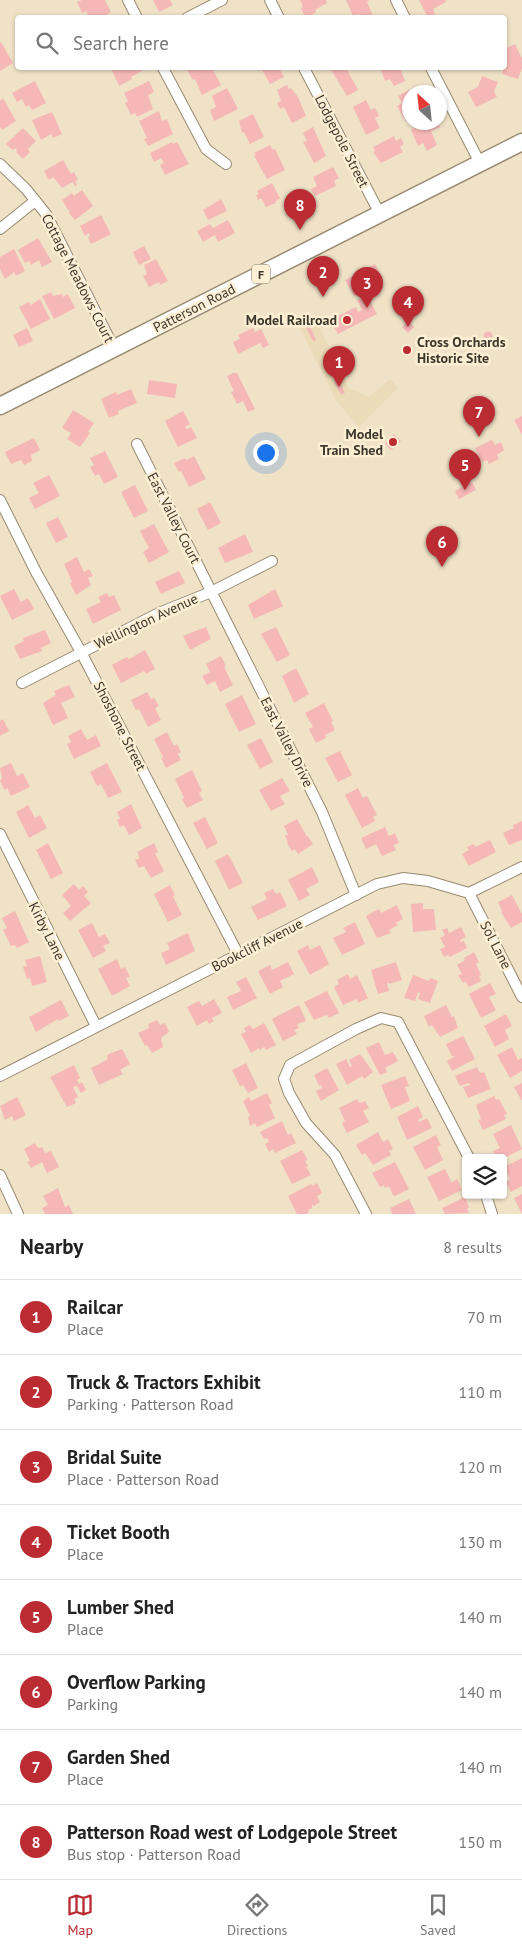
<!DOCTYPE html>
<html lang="en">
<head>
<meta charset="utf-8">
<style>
	body { margin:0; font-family:"PT Sans",sans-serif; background:#f6f6f6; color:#222 }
	.controls { position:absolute; right:15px; bottom:15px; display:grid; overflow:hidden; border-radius:5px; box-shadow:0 1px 4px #0004 }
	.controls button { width:45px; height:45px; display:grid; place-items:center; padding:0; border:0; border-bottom:1px solid #e0e0e0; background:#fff; color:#222; font:25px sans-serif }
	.compass { position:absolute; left:402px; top:85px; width:45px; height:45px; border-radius:50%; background:#fff; box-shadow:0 1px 4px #0004; rotate:333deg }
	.you { position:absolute; left:265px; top:452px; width:18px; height:18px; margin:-12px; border:4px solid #fff; border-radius:50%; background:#1a73e8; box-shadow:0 0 0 8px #1a73e833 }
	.badge { display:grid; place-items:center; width:32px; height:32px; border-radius:50%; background:#bb2b32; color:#fff; font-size:16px; font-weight:700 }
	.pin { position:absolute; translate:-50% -41px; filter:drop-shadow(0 1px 2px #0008) }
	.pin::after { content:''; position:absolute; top:26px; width:18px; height:15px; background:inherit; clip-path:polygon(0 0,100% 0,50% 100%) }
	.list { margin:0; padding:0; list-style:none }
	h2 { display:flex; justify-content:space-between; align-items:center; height:65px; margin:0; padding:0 20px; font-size:21px }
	h2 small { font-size:16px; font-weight:400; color:#767676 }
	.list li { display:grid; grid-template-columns:32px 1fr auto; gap:15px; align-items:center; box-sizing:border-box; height:75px; padding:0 20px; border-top:1px solid #e0e0e0 }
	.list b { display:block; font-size:19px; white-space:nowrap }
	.list p { margin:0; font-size:16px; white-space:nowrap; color:#767676 }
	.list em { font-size:16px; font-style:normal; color:#767676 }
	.icon { flex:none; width:28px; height:28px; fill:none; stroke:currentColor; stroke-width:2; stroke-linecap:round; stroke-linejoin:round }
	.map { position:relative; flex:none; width:522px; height:1214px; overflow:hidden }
	.search { position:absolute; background:#fff; box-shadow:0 1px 4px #0004; left:15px; right:15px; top:15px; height:55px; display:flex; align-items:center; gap:12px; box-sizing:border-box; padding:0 18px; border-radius:5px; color:#767676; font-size:19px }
	.sheet { height:665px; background:#fff }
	nav { display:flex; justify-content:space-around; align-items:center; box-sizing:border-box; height:70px; border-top:1px solid #e0e0e0; background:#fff; font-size:14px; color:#767676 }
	nav a { display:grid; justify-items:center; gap:2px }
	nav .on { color:#bb2b32 }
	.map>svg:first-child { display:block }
</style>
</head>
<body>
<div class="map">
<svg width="522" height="1214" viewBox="0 0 522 1214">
	<rect width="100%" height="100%" fill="#efe2c7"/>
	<!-- built -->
	<path fill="#ecdbb8" d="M315,318L349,388L369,397L390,379L398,388L359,427L335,399L299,326Z"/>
	<!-- building -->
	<g fill="#f6b8b7">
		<path d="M82,0H105L111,12L107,14L108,16L106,18H85L89,16L86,11L82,13L77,2Z"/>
		<path d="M153,0H170L173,5L159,12Z"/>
		<path d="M300,0H326L327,3L315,10L316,12L306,18L301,8L303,7Z"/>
		<path d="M346,0H370L367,2L373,16L360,18L359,14L353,16Z"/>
		<path d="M419,0H445L446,2L433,9L435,14L428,18Z"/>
		<path d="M1,42L13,63L0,71V43Z"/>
		<path d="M515,44L522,58V68L518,79L502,74L505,63L504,49Z"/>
		<path d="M111,68H140L142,71L131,77L132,79L119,86Z"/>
		<path d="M192,68H212L221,85L202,95L195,79L193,80L187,70Z"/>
		<path d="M257,68H279L284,77L270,84L262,70L259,71Z"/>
		<path d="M330,68H346L358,90L347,96Z"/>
		<path d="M380,68H400L405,81L394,86L390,79L385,81Z"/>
		<path d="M482,76L498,82L494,92L497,97L476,107L468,92L478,87Z"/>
		<path d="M35,81L46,103L32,110L29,105L26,107L22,99L17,102L12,93Z"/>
		<path d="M149,81L154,92L148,95L153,109L137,117L135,113L131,115L125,103L128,101L124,93Z"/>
		<path d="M287,85L289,89L291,88L298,97L306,116L292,123L284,107L280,109L277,103L281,101L277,90Z"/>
		<path d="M227,88L238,109L214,121L210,110L216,107L212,96Z"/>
		<path d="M409,90L411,92L410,120L406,122L397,106L402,103L398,96Z"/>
		<path d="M3,98L16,121L2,130L0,127V101Z"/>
		<path d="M366,100L371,110L375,108L379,116L375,118L380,128L366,135L353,107Z"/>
		<path d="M159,111L162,121L167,119L173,134L148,146L144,139L147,138L139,121Z"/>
		<path d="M52,112L62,134L53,138L51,134L41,140L32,120Z"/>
		<path d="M253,114L264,137L250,144L244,132L242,133L239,121Z"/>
		<path d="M423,122H438L440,127L431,131L437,145L427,151L423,143L418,146L411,130Z"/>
		<path d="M313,127L326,156L314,163L303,142L307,141L303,133Z"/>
		<path d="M23,128L36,141L28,149L30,152L23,159L16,152L17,150L15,148L13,150L6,144Z"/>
		<path d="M394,136L396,141L401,138L404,144L400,147L403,152L381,163L373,152L375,151L373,147Z"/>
		<path d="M172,142L173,144L177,142L189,164L165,175L160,165L164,163L161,158L154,162L150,153Z"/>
		<path d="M270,145L273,150L275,149L285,170L267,179L254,156L256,155L254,153Z"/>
		<path d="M63,160L71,174L74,172L78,180L75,181L77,185L75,186L73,182L62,188L53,177L49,180L44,171Z"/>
		<path d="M333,167L339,178L334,181L336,186L315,196L311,189L317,186L313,177Z"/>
		<path d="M272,183L280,198L275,202L276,203L266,207L261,198L258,200L256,195L259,194L257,191Z"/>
		<path d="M82,190L93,206L75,220L68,212L71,211L68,210L62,200L72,193L74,196Z"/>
		<path d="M221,199L227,211L208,220L203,210Z"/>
		<path d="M101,215L111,234L91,244L88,237L90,236L89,233L85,236L80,226Z"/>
		<path d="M228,220L235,233L218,242L215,235L203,242L197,231L210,224L213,228Z"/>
		<path d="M38,238L52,262L42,267L39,260L31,265L29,261L25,263L18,250Z"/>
		<path d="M144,246L151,259L139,265L133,252Z"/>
		<path d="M14,249L25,271L16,276L14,272L5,279L0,269V257Z"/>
		<path d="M156,259L168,281L160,285L159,282L149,287L143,276L147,274L144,265Z"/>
		<path d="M375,264L383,281L354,296L345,280Z"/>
		<path d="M51,292L53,296L62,294L63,297L68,294L75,308L54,319L42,296Z"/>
		<path d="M367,295L377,314L338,334L330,320L356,307L358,312L362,310L357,300Z"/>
		<path d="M40,299L50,319L31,329L19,307L29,302L31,305Z"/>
		<path d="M409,321L414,327L408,333L402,327Z"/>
		<path d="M310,326L316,340L313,341L306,328Z"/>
		<path d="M27,328L33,341L19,347L13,335Z"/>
		<path d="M253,328L255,332L261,329L269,345L263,348L260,343L238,354L233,342L240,339L238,335Z"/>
		<circle cx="488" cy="336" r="4.5"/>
		<path d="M233,373H237L255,409L248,412L243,401L237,404L231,392L234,391L227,376Z"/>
		<path d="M338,379L345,393L341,395L334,381Z"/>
		<path d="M149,380L177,384L175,398L147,394Z"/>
		<path d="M131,389L137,403L118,411L119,414L109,418L101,399L116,392L117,395Z"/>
		<path d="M73,410L94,423L88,432L90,433L80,447L67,439L71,433L62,428Z"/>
		<path d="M183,411L190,424L185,427L187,429L191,427L197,438L178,447L165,421Z"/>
		<path d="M522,416V435L514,420Z"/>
		<path d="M394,434L401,441L391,450L385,444Z"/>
		<path d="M34,438L40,450L31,455L32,461L24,465L21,460L11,464L5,452Z"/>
		<path d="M492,440L495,445L501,442L504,450L497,455L499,459L489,464L487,460L482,462L475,448Z"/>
		<path d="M105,451L118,477L104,484L99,474L95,476L90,467L94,465L90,458Z"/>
		<path d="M194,456L206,479L189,487L181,471L179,472L174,463L185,458L186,460Z"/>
		<path d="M49,475L60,496L35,509L29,498L39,493L33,483Z"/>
		<path d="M472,482L476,490L459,499L455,491Z"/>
		<path d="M135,485L148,511L134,518L121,492Z"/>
		<path d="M210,502L221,523L208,530L197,509Z"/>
		<path d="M58,517L68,537L56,543L46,523Z"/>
		<path d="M154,524L169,552L149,563L143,552L149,548L140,531Z"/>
		<path d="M245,534L253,552L225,563L218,548Z"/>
		<path d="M77,557L84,572L89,569L93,576L88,578L91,585L76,595L70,583L72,582L64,564Z"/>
		<path d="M179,571L185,583L161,594L155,582Z"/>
		<path d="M14,589L21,602L28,598L34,609L12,620L0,596Z"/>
		<path d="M275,589L283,606L254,619L248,605Z"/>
		<path d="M107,593L109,597L114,595L121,610L93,624L86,609L101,602L98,597Z"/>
		<path d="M206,627L211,639L190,650L183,636Z"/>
		<path d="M276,627L290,655L277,662L261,634Z"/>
		<path d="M45,630L51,643L41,648L42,651L20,659L14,646L24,641L23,638Z"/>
		<path d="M145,650L155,669L146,674L144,671L121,683L112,665L127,657L129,659Z"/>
		<path d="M221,656L226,666L224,667L233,685L220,692L215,681L207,685L202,676L210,672L206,664Z"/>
		<path d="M296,668L309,694L294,703L282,676Z"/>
		<path d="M69,685L75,697L61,703L68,718L53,725L43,703L56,695L54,691Z"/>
		<path d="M147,692L151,699L154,698L159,706L155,708L161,720L148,727L139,709L136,710L131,700Z"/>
		<path d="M242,695L256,724L239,732L225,704Z"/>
		<path d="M324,703L333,721L331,722L335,730L325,735L326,738L316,743L309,729L313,727L305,713Z"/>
		<path d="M3,719L9,731L0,736V721Z"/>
		<path d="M81,729L87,740L96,735L101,746L74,759L67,744L71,742L68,736Z"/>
		<path d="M167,732L174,746L177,744L181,752L178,754L181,760L166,768L161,758L163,757L154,739Z"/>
		<path d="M261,738L273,762L260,769L247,745Z"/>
		<path d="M340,751L352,775L338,782L325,758Z"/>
		<path d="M11,763L17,776L23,773L30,787L11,796L7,788L5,790L0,781L2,778L0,768Z"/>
		<path d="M107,763L122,792L108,798L101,784L97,786L90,772Z"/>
		<path d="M192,770L202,791L199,793L203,800L187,808L182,799L184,798L175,779Z"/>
		<path d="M282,778L290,791L280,796L285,804L271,811L259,790Z"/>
		<path d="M358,788L363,798L367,796L377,815L373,817L375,821L362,828L345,795Z"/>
		<path d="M131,804L142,828L129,835L124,825L120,827L117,820L120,818L117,812Z"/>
		<path d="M28,805L35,818L40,815L47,828L29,838L16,812Z"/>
		<path d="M205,817L218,843L207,849L193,823Z"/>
		<path d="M297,819L307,837L308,836L313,844L298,854L295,849L292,851L287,843L288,842L285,836L288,835L284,826Z"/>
		<path d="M522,821V840L509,845L503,833L514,828L513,825Z"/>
		<path d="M385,827L389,836L395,833L399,843L393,845L396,850L382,856L376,844L366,849L361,838Z"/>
		<path d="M490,840L496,852L469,866L462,854L469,850L467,847L474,844L475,847Z"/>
		<path d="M48,843L63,873L51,879L36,850Z"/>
		<path d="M154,843L158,852L155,853L164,871L151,878L144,866L139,868L135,860L140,858L137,852Z"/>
		<path d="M228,854L243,883L229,890L215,861Z"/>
		<path d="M312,867L319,882L306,889L310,895L299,901L288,880Z"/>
		<path d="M74,884L79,890L83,886L88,892L84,896L91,903L70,921L63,913L71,906L62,895Z"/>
		<path d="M170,885L175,895L173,896L182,915L168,922L154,894Z"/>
		<path d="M273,889L276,894L280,892L287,906L258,920L251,907L267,899L264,893Z"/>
		<path d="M512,895L522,914V922L511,928L501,912L502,911L498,902Z"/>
		<path d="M423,903V909H434L436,930L413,932L411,904Z"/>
		<path d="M397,905L403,919L396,923L398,925L389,930L391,933L377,938L366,916L379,909L381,913Z"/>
		<path d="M15,911L29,942L17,948L15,945L11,946L3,930L7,928L2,918Z"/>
		<path d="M355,922L365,944L342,955L333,938L346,932L343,928Z"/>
		<path d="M92,923L99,937L105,934L110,943L103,946L106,951L93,958L78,930Z"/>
		<path d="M461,927L466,937L460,940L461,942L464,941L467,948L450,957L448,955L444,957L440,949L445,947L440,938L445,935L442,930L447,928L449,933Z"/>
		<path d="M188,933L195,951L166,965L161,953L170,949L167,943Z"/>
		<path d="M308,945L310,950L320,945L329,964L310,975L297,951Z"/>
		<path d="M474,952L479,962L476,964L481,975L479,976L481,981L469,987L466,982L463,983L458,975L462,974L457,965L465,960L464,958Z"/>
		<path d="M40,956L47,982L32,986L30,978L27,979L23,967L27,966L25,960Z"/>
		<path d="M117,959L121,969L125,967L130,977L126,978L130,986L112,996L98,969Z"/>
		<path d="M288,962L294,974L280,981L283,987L270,994L258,971L270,965L272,970Z"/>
		<path d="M396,962L402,980L389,984V983H387L389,991L378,994L371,970Z"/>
		<path d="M348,974L350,979L357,975L368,998L358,1003L357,999L343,1005L334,987L339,984L337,980Z"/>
		<path d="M413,975L429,981L430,978L438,981L430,1003L418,999L420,993L418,992L415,1001L404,998Z"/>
		<path d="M246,977L257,998L233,1010L227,997L241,991L236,982Z"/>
		<path d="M490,983L496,994L489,997L496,1010L481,1018L469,994Z"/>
		<path d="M327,991L339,1013L329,1018L327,1015L314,1020L304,1002Z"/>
		<path d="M214,999L222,1013L212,1018L214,1021L209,1024L207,1020L197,1026L187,1007L199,1001L202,1006Z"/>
		<path d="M61,1000L69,1016L59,1021L58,1019L36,1032L29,1017Z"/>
		<path d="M299,1005L306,1021L297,1024L299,1028L294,1030L297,1034L283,1041L272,1019Z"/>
		<path d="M446,1005L452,1017L454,1016L458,1028L440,1037L432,1025L429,1027L424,1016Z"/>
		<path d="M506,1014L512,1026L505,1030L509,1039L495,1047L484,1026Z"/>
		<path d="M157,1020L160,1025L165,1023L169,1032L161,1038L163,1047L152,1053L147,1045L145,1046L138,1033L149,1028L148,1024Z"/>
		<path d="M264,1023L276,1045L266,1050L264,1047L260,1050L259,1048L251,1053L241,1034L246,1032L244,1028L250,1025L253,1029Z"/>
		<path d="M463,1036L475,1059L452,1071L447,1061L455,1056H452L446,1044Z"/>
		<path d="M379,1042L385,1055L393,1052L398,1061L385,1068L387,1072L380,1075L366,1048Z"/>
		<path d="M512,1047L518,1060L522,1058V1071L510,1078L497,1055Z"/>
		<path d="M122,1049L130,1064L120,1070L123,1074L99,1085L91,1068L108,1059L107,1056L109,1054Z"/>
		<path d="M360,1054L373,1072L364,1079L362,1076L347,1085L336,1064L346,1059L350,1067L352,1066L349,1060Z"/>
		<path d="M246,1063L258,1088L248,1093L243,1085L240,1086L232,1070Z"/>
		<path d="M74,1065L80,1078L77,1080L79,1084L82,1082L86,1090L81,1093L77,1086L73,1087L78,1097L74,1099L76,1103L67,1107L50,1077Z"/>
		<path d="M477,1067L480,1073L484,1072L491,1089L468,1098L463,1087L470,1085L469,1083L460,1086L455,1076Z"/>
		<path d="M327,1068L339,1090L321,1101L316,1091L322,1088L321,1085L319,1086L314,1075Z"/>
		<path d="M405,1076L409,1086L405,1087L410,1101L391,1109L381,1085Z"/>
		<path d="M522,1083V1101L514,1087Z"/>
		<path d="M267,1093L272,1103L269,1105L275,1118L257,1127L255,1123L250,1126L248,1117L250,1116L243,1101L249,1097L251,1101Z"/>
		<path d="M494,1096L496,1100L499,1099L507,1114L504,1115L506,1119L483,1130L478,1120L481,1119L476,1105Z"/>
		<path d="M17,1097L26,1115L14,1121L12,1116L5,1120L0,1106Z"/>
		<path d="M357,1099L360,1103L365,1101L369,1108L363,1111L369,1122L347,1133L342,1123L345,1121L339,1108Z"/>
		<path d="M418,1106L423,1117L418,1120L419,1122L427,1118L432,1128L407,1140L397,1117Z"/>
		<path d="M282,1121L288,1135L291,1133L296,1143L275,1153L273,1149L269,1152L265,1144L269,1142L267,1138L264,1139L260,1132Z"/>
		<path d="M511,1125L522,1149L504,1158H497L493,1151L500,1148L493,1134Z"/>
		<path d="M378,1132L383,1142L388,1139L393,1149L389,1151L391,1155L373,1165L365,1153L362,1155L356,1145Z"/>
		<path d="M436,1135L441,1145L437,1147L443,1160L425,1170L413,1147Z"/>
		<path d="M35,1143L38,1148L42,1147L45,1153L51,1151L59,1167L47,1173L42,1162L31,1168L27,1162L30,1161L24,1149Z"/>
		<path d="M302,1150L308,1160L305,1161L308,1166L306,1167L311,1175L292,1184L280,1161Z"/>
		<path d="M522,1158V1186L511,1192L506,1182L510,1179L504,1167Z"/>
		<path d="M395,1162L409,1189L395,1196L393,1195L389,1186L385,1188L384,1185L380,1187L372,1173Z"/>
		<path d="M445,1169L451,1181L450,1183L457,1179L462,1190L439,1201L427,1177Z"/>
		<path d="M317,1183L322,1193L317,1196L320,1202L314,1206L312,1205V1208L308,1210L309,1212L306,1214H297L288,1196L311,1184L312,1186Z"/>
		<path d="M58,1188L65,1207L69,1205L73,1214H45L42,1208L48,1205L43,1196Z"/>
		<path d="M522,1194V1214L514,1198Z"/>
		<path d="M465,1197L469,1207L467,1209L469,1213L445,1214L442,1208Z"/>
		<path d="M409,1199L416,1214H392L390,1208Z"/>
	</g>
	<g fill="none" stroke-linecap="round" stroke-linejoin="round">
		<!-- minor casing -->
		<g stroke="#978a71" stroke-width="12">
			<g id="minor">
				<path d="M128,0L137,18"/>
				<path d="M270,0L279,18"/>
				<path d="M396,0L405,18"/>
				<path d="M187,18L222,0"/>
				<path d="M163,68L206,149L226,164"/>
				<path d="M304,68L380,214"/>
				<path d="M431,68L480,163"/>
				<path d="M0,164L26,189L46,214L114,348"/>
				<path d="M0,229L35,201"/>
				<path d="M137,444L322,812L356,895"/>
				<path d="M0,500L36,572L81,652L238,954"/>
				<path d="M22,683L159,613L211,592L272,561"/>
				<path d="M0,834L96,1026"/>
				<path d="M469,893L522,997"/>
				<path d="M0,1076L377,884L403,878L428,881L469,893L522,867"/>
				<path d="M0,1175L18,1214"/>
				<path d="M486,1195L492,1214"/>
				<path d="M366,1214L335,1155L306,1123L289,1093L284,1079L290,1065L356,1029L381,1018L398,1022L469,1158"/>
			</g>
		</g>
		<!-- primary casing -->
		<g stroke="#978a71" stroke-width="19">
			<path id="primary" d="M0,406L522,142"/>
		</g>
		<!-- minor -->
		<use href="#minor" stroke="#fff" stroke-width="10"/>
		<!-- primary -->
		<use href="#primary" stroke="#fff" stroke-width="16"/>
	</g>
	<!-- markers -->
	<g fill="#bb2b32" stroke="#fdefd4" stroke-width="2">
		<circle cx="347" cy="320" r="5"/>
		<circle cx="407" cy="350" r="5"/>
		<circle cx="393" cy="442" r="5"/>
	</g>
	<g text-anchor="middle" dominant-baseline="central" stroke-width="5" stroke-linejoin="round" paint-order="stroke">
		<!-- shield labels -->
		<rect fill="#fdefd4" stroke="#776f5f" stroke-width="1" x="252" y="264.5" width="18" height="19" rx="4"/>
		<g font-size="12" font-weight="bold" fill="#3d382d">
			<text x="261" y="274">F</text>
		</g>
		<!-- street labels -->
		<g font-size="14" fill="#3d382d" stroke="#fdefd4">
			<text transform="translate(342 141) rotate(63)">Lodgepole Street</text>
			<text transform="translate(78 278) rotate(63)">Cottage Meadows Court</text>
			<text transform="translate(194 308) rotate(-27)">Patterson Road</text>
			<text transform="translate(174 518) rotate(63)">East Valley Court</text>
			<text transform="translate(146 621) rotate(-25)">Wellington Avenue</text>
			<text transform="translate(120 726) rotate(63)">Shoshone Street</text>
			<text transform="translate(287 742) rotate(63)">East Valley Drive</text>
			<text transform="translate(47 931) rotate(63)">Kirby Lane</text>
			<text transform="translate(257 945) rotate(-27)">Bookcliff Avenue</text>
			<text transform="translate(496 945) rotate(63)">Sol Lane</text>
		</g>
		<!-- poi labels -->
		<g font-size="14" font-weight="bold" fill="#3d382d" stroke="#fdefd4" text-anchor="end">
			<text x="337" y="320">Model Railroad</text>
			<text x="417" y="342" text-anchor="start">Cross Orchards<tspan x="417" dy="16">Historic Site</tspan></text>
			<text x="383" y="434">Model<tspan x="383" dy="16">Train Shed</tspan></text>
		</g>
	</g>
</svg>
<div class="controls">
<button><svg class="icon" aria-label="layers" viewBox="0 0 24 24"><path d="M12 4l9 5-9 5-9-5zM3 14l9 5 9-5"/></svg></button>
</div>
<svg class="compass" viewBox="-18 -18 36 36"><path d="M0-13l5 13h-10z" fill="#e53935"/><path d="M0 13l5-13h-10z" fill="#767676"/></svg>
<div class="you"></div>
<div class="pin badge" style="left:339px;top:387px">1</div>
<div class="pin badge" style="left:323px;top:297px">2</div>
<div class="pin badge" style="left:367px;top:308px">3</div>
<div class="pin badge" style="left:408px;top:327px">4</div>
<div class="pin badge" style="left:465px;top:490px">5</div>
<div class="pin badge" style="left:442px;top:567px">6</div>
<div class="pin badge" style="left:479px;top:437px">7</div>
<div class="pin badge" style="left:300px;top:230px">8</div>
<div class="search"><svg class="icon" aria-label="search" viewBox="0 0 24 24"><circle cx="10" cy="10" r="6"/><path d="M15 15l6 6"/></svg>Search here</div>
</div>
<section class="sheet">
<h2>Nearby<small>8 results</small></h2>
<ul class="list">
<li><span class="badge">1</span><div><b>Railcar</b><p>Place</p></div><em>70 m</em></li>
<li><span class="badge">2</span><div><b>Truck &amp; Tractors Exhibit</b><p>Parking · Patterson Road</p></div><em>110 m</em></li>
<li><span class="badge">3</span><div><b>Bridal Suite</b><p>Place · Patterson Road</p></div><em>120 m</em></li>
<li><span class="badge">4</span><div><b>Ticket Booth</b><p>Place</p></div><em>130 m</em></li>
<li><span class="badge">5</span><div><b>Lumber Shed</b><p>Place</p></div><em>140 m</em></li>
<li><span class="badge">6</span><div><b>Overflow Parking</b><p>Parking</p></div><em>140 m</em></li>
<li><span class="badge">7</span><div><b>Garden Shed</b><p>Place</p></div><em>140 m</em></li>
<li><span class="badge">8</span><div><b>Patterson Road west of Lodgepole Street</b><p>Bus stop · Patterson Road</p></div><em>150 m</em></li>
</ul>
</section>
<nav>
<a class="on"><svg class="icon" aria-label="map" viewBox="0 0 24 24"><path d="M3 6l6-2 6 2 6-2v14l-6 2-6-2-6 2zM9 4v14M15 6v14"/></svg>Map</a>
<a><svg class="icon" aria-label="directions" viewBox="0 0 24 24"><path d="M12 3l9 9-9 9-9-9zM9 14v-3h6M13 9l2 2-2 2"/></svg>Directions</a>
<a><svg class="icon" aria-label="saved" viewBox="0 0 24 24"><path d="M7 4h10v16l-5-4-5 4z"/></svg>Saved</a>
</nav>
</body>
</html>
